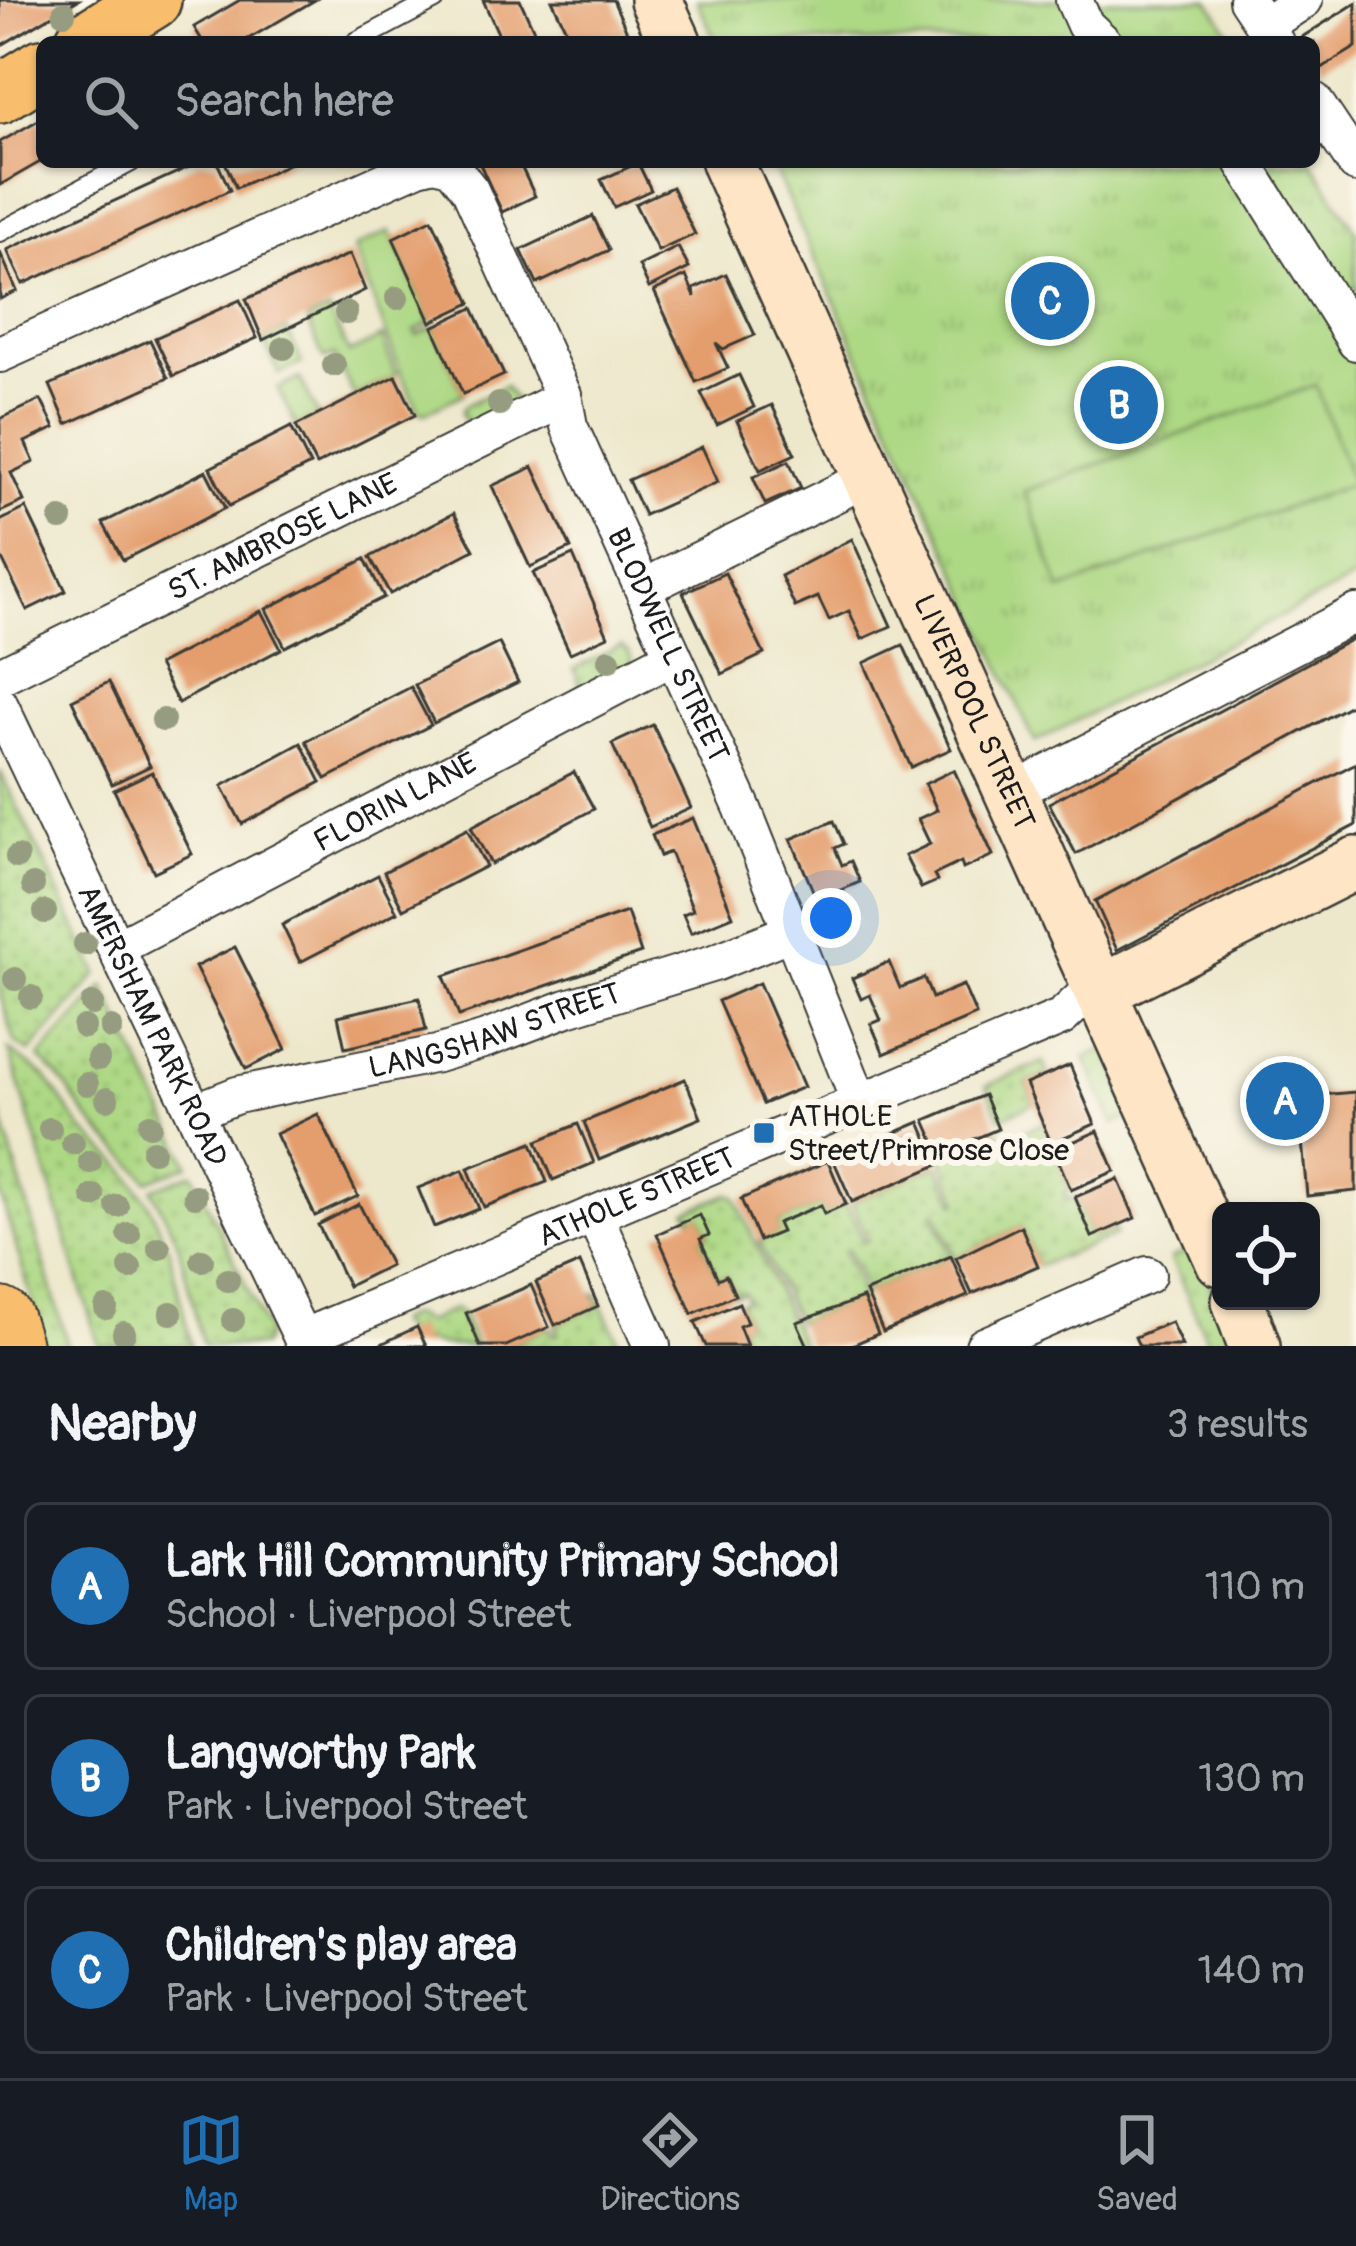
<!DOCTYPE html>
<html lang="en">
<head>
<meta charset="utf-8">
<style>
	body { margin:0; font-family:Pangolin,sans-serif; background:#242831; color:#f1f3f6 }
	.controls { position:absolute; right:36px; bottom:36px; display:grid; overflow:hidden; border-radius:18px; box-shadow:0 3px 9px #0004 }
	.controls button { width:108px; height:108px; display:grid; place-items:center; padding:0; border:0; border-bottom:3px solid #363941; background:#171b24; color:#f1f3f6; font:60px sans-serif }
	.you { position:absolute; left:831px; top:918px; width:42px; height:42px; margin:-30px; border:9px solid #fff; border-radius:50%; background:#1a73e8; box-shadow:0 0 0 18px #1a73e833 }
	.badge { display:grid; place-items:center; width:78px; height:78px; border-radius:50%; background:#1f6fb2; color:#fff; font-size:39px; font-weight:700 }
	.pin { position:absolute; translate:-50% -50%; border:6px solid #fff; box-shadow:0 3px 12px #0006 }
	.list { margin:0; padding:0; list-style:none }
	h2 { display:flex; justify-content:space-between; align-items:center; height:156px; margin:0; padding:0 48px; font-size:51px }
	h2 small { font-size:39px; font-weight:400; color:#9ea1a6 }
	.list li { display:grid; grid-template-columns:78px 1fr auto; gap:36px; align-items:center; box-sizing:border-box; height:168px; margin:0 24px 24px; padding:0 24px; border:3px solid #363941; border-radius:18px }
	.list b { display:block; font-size:45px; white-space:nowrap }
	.list p { margin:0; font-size:39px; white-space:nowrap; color:#9ea1a6 }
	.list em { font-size:39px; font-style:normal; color:#9ea1a6 }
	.icon { flex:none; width:66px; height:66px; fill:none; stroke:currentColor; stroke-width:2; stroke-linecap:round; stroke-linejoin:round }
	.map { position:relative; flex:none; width:1356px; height:1346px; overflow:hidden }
	.search { position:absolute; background:#171b24; box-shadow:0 3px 9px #0004; left:36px; right:36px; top:36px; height:132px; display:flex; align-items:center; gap:30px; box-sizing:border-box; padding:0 42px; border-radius:18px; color:#9ea1a6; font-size:45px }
	.sheet { height:732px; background:#171b24 }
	nav { display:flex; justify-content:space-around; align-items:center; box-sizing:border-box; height:168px; border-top:3px solid #363941; background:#171b24; font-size:33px; color:#9ea1a6 }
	nav a { display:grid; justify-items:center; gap:6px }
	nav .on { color:#1f6fb2 }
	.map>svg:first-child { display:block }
</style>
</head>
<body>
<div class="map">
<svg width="1356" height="1346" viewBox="0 0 1356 1346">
	<defs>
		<pattern id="grass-dots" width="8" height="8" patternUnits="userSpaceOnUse" patternTransform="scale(3)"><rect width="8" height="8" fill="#add884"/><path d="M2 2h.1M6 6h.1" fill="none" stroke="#94b971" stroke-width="1.8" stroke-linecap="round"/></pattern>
		<pattern id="park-tufts" width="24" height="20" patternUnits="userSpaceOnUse" patternTransform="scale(3)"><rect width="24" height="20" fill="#add884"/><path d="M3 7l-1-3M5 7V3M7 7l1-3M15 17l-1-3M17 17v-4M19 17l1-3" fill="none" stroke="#94b971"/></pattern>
	</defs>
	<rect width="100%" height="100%" fill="#fbf7ec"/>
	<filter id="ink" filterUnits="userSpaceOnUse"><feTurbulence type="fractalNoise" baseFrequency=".00833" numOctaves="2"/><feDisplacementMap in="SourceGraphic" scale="24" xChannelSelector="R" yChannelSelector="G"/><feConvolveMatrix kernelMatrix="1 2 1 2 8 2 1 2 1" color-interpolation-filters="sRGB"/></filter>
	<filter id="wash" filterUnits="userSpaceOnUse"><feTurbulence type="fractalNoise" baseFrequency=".004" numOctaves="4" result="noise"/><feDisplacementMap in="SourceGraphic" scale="48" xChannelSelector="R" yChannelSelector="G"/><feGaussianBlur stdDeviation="2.7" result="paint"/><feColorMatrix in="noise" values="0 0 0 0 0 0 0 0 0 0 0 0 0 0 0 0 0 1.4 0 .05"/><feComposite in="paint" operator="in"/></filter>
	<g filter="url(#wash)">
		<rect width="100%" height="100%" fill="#ede7cb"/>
		<!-- grass -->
		<g fill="url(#grass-dots)" stroke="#647a50" stroke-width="3">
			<path d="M505,386L518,405L470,429L462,414L464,406Z"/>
			<path d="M621,646L629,652L633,664L582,692L574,669Z"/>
			<path d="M0,771L98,974L30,1052L15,1043L0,994Z"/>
			<path d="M104,987L189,1165L148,1181C130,1156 106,1141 88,1118C68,1092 67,1082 39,1058Z"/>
			<path d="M1108,1048L1133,1124L1128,1117L1114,1124L1085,1058Z"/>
			<path d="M9,1050L45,1076L81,1128L124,1168L149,1204L169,1250L191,1346H99Z"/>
			<path d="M1043,1062L1048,1074L1026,1084L1034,1103L1000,1118L986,1086Z"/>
			<path d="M0,1111L68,1346H46L0,1193Z"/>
			<path d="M1043,1123L1051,1143L1044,1146L1046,1153L1054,1150L1071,1190L1064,1193L1066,1200L1075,1197L1092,1237L1114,1228L1116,1235L1038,1266L1021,1226L956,1258L936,1211L933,1214L951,1256L866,1292L848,1250L844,1251L863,1298L797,1322L759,1241L780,1232L777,1223L821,1205L825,1213L846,1204L864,1242L868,1240L852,1202L938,1165L956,1203L959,1201L940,1154L998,1129L1003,1140Z"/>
			<path d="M193,1173L267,1331L262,1346H204L202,1342L178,1243L152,1189Z"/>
			<path d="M729,1194L735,1197L802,1346H747L739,1326L747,1322L739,1303L747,1299L743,1292L735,1295L726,1275L718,1279L700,1239L709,1235L700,1216L691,1219L687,1211Z"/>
			<path d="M1188,1250L1200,1256L1236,1346H1210L1171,1259Z"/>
			<path d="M596,1293L618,1339L603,1346H506L549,1327L553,1335L558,1334L555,1325L598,1306L593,1294Z"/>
			<path d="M454,1309L461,1314L475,1346C446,1346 410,1346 396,1322L411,1315L426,1322Z"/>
		</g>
		<!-- park -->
		<g fill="url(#park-tufts)" stroke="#647a50" stroke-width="3">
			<path d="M697,0H1209L1236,42H716Z"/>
			<path d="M771,162H1312L1356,231V578L1035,742Z"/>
		</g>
		<!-- garden -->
		<g fill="#add884" stroke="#647a50" stroke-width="3">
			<path d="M390,231L431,322L415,331L417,335L433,327L463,394L425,413L419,411L401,374L354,248Z"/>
			<path d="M329,311L349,353L382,337L396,376L354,396L334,355L324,359L307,320Z"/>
			<path d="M287,330L302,363L279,374L263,340Z"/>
			<path d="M300,378L318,415L296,426L278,389Z"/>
			<path d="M1316,385L1352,484L1061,590L1025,491Z"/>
		</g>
		<g id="blocks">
			<!-- building -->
			<g fill="#e49e6d">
				<path d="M0,0H78L0,46Z"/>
				<path d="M240,0H315L243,42H203L194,27Z"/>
				<path d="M483,0H520L537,37L527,42H502Z"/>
				<path d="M552,0H613L631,41L572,42Z"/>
				<path d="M1356,3V47L1322,68L1314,56V42H1305L1302,37Z"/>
				<path d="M42,118V161L0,185V142Z"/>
				<path d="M200,162H217L230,190L23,284L7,250Z"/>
				<path d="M225,162H293L236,188Z"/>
				<path d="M479,162H519L535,196L502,212Z"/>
				<path d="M638,163L651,190L614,207L601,180Z"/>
				<path d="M672,187L695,234L658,251L635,204Z"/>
				<path d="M593,216L609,250L537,284L521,250Z"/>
				<path d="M432,219L471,303L431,322L393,238Z"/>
				<path d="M678,247L689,268L649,288L639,266Z"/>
				<path d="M0,252L17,291L0,299Z"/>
				<path d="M350,254L365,290L263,340L246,299Z"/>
				<path d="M726,274L755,335L723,349L716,343L728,368L696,382L654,291L686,276L695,297L694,289Z"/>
				<path d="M240,300L257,338L173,376L155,338Z"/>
				<path d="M473,308L504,375L463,394L433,327Z"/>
				<path d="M150,340L168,378L67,424L50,385Z"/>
				<path d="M739,375L754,407L717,425L701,393Z"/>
				<path d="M396,376L415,415L316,465L296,426Z"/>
				<path d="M41,400L55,428L25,442L34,462L11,473L24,501L0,512V419Z"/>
				<path d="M772,405L795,454L760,470L737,421Z"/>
				<path d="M291,427L310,465L229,506L210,468Z"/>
				<path d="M702,447L718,482L644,515L628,480Z"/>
				<path d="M789,461L801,488L765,504L753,477Z"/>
				<path d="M533,467L571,548L530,567L492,486Z"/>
				<path d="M206,471L225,508L123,560L103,523Z"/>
				<path d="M26,508L66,591L27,610L0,555V521Z"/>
				<path d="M454,513L474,550L390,594L370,557Z"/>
				<path d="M852,539L891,626L862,639L849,611L829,620L818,597L795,607L781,576Z"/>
				<path d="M573,555L608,636L570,653L533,573Z"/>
				<path d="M365,559L384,597L285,647L266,609Z"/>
				<path d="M725,573L764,654L722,674L683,593Z"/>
				<path d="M261,611L281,649L178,703L158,665Z"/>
				<path d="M1356,637V702L1076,854L1049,803Z"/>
				<path d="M499,643L518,682L434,723L415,685Z"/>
				<path d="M903,645L951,749L911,767L864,663Z"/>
				<path d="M109,682L150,766L112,784L72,700Z"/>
				<path d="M411,687L431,725L326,779L306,741Z"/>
				<path d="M653,725L691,808L650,827L612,744Z"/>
				<path d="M301,743L321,782L242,824L222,786Z"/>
				<path d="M1356,763V825L1117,950L1095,901Z"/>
				<path d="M954,770L993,855L963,869L961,862L934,875L937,881L921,888L905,856L930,844L918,819L937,810L925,784Z"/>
				<path d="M152,772L192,854L154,872L114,790Z"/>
				<path d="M574,772L594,809L491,864L471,827Z"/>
				<path d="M693,818L733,916L691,933L683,914L693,910L670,852L660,856L652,835Z"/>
				<path d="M834,821L844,844L835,848L842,865L851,861L860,882L817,900L791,839Z"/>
				<path d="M467,829L486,866L403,909L384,872Z"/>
				<path d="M378,875L397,912L300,962L282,925Z"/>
				<path d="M627,912L641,953L459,1016L444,976Z"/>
				<path d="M235,947L286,1049L246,1069L195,967Z"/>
				<path d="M889,962L900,988L924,978L932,998L963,985L976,1015L884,1054L871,1024L881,1020L870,995L861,999L852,978Z"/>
				<path d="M759,983L804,1087L763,1104L718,1001Z"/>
				<path d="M419,998L426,1030L345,1048L338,1016Z"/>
				<path d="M1070,1065L1095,1124L1051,1143L1026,1084Z"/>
				<path d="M685,1079L701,1118L599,1160L584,1122Z"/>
				<path d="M1356,1092V1191L1307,1196L1298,1097Z"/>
				<path d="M984,1095L998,1129L940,1154L925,1120Z"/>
				<path d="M318,1114L358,1196L315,1216L276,1134Z"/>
				<path d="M920,1122L938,1165L852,1202L833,1159Z"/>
				<path d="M578,1124L594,1163L553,1180L537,1141Z"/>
				<path d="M1098,1131L1115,1171L1071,1190L1054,1150Z"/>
				<path d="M532,1143L547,1182L484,1207L468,1168Z"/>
				<path d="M828,1161L846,1204L824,1214L821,1205L777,1223L781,1232L759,1241L741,1199Z"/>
				<path d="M463,1170L479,1209L434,1227L418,1188Z"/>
				<path d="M1118,1179L1135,1218L1092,1237L1075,1197Z"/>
				<path d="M359,1204L390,1265L348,1286L318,1225Z"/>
				<path d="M700,1215L709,1235L700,1239L718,1279L726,1275L735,1295L692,1314L657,1234Z"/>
				<path d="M1021,1226L1038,1266L972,1294L956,1258Z"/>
				<path d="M951,1256L968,1296L883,1332L866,1292Z"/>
				<path d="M580,1263L598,1306L555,1325L536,1282Z"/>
				<path d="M531,1285L549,1327L506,1346H480L466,1313Z"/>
				<path d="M863,1298L878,1334L850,1346H808L797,1322Z"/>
				<path d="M739,1303L747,1323L739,1326L747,1346H706L695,1322Z"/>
				<path d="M1171,1322L1182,1346H1139L1135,1337Z"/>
				<path d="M417,1327L426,1346H377L402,1334Z"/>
			</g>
		</g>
	</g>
	<g filter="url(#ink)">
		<use href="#blocks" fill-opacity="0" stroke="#3b3a36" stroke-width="3"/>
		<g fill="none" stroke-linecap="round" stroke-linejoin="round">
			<!-- lane casing -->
			<g stroke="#3b3a36" stroke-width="22">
				<g id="lane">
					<path d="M356,42L435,0"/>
					<path d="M0,232L131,162"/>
				</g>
			</g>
			<!-- street casing -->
			<g stroke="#3b3a36" stroke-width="40">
				<g id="street">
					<path d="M1074,0L1085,25L1103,42"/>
					<path d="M1247,0L1275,42"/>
					<path d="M1264,26L1304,0"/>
					<path d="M1314,101L1356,164"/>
					<path id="s1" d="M436,162L452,167L470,190L563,395L569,426L742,807L860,1103"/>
					<path d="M1243,162L1356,342"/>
					<path d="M0,354L418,166L434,162"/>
					<path d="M663,578L843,490"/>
					<path id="s2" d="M0,676L550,405L563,395"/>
					<path id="s3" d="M0,706L306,1346"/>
					<path d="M1011,793L1356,613"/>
					<path id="s4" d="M116,948L672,657"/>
					<path id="s5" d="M194,1112L237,1095L437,1054L486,1039L567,1008L714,963L791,932"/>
					<path d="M595,1216L652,1346"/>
					<path id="s6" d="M302,1338L1062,1017L1079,1001L1101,991"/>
					<path d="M984,1346L1147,1275"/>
				</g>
			</g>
			<!-- secondary casing -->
			<g stroke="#3b3a36" stroke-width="56">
				<g id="secondary">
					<path d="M656,0L675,42"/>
					<path id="s7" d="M727,162L1221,1260"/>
					<path d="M1101,991L1356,863"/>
					<path d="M1238,1301L1254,1346"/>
				</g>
			</g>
			<!-- primary casing -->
			<g stroke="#3b3a36" stroke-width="62">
				<g id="primary">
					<path d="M84,42L152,0"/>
					<path d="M0,94L42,68"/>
				</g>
			</g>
			<!-- highway casing -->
			<g stroke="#3b3a36" stroke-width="70">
				<path id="highway" d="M0,1321L8,1346"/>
			</g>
			<!-- lane -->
			<use href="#lane" stroke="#fff" stroke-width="18"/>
			<!-- street -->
			<use href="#street" stroke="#fff" stroke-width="36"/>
			<!-- secondary -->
			<use href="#secondary" stroke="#fde5c5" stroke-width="51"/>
			<!-- primary -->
			<use href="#primary" stroke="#f9be6d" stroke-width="57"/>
			<!-- highway -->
			<use href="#highway" stroke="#f9be6d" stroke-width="66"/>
		</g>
		<!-- trees -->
		<g fill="#969c7f">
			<circle cx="64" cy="13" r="12"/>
			<circle cx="397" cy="298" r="12"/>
			<circle cx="346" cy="313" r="12"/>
			<circle cx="284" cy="348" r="12"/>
			<circle cx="334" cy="365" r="12"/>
			<circle cx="499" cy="404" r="12"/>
			<circle cx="61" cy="519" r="12"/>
			<circle cx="609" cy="660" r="12"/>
			<circle cx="163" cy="720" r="12"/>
			<circle cx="17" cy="857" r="12"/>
			<circle cx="33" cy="885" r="12"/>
			<circle cx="45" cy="912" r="12"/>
			<circle cx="85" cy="944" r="12"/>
			<circle cx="15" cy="979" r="12"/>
			<circle cx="31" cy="997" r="12"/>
			<circle cx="92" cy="1004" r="12"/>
			<circle cx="84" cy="1027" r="12"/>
			<circle cx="111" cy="1028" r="12"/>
			<circle cx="98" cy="1059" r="12"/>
			<circle cx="87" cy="1084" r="12"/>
			<circle cx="107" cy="1099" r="12"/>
			<circle cx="150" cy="1125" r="12"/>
			<circle cx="50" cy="1129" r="12"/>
			<circle cx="73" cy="1143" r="12"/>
			<circle cx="153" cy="1151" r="12"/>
			<circle cx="90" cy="1162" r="12"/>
			<circle cx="93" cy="1196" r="12"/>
			<circle cx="195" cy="1196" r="12"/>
			<circle cx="117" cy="1206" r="12"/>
			<circle cx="129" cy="1234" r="12"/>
			<circle cx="159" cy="1248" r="12"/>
			<circle cx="202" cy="1260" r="12"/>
			<circle cx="130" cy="1268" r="12"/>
			<circle cx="228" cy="1280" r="12"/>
			<circle cx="106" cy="1308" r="12"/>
			<circle cx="171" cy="1313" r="12"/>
			<circle cx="233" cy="1320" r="12"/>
			<circle cx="124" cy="1333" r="12"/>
		</g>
	</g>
	<!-- markers -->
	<rect fill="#1f6fb2" stroke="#fbf7ec" stroke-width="4.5" x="752" y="1121" width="24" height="24" rx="6"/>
	<g text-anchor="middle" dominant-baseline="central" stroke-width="12" stroke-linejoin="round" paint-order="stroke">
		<!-- street labels -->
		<g font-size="30" fill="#1c1c1c" stroke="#fbf7ec">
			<text stroke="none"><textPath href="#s2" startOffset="315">ST. AMBROSE LANE</textPath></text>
			<text stroke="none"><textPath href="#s1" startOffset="543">BLODWELL STREET</textPath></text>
			<text stroke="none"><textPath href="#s7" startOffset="603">LIVERPOOL STREET</textPath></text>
			<text stroke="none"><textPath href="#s4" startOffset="315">FLORIN LANE</textPath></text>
			<text stroke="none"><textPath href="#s3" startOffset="354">AMERSHAM PARK ROAD</textPath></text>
			<text stroke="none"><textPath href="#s5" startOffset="312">LANGSHAW STREET</textPath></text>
			<text stroke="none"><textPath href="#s6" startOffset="363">ATHOLE STREET</textPath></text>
		</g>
		<!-- poi labels -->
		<g font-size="30" fill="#1c1c1c" stroke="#fbf7ec" text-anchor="start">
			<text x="788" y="1116">ATHOLE<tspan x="788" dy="34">Street/Primrose Close</tspan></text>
		</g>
	</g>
</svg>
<div class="controls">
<button><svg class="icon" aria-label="locate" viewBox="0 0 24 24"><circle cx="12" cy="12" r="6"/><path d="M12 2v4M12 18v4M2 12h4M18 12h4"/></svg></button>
</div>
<div class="you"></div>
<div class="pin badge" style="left:1285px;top:1101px">A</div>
<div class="pin badge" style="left:1119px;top:405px">B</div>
<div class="pin badge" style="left:1050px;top:301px">C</div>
<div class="search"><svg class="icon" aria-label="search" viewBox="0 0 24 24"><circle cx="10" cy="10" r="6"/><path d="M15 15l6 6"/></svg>Search here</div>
</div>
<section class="sheet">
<h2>Nearby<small>3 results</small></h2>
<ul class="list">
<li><span class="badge">A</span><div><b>Lark Hill Community Primary School</b><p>School · Liverpool Street</p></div><em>110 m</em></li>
<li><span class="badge">B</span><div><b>Langworthy Park</b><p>Park · Liverpool Street</p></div><em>130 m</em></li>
<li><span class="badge">C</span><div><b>Children's play area</b><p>Park · Liverpool Street</p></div><em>140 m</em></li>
</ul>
</section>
<nav>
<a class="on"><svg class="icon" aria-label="map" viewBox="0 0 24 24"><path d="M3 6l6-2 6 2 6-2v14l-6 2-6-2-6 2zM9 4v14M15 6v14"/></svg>Map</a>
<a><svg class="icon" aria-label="directions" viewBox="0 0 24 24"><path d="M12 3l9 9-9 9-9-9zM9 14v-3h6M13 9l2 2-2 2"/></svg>Directions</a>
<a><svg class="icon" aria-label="saved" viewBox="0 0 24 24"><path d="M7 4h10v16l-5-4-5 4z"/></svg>Saved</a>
</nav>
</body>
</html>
